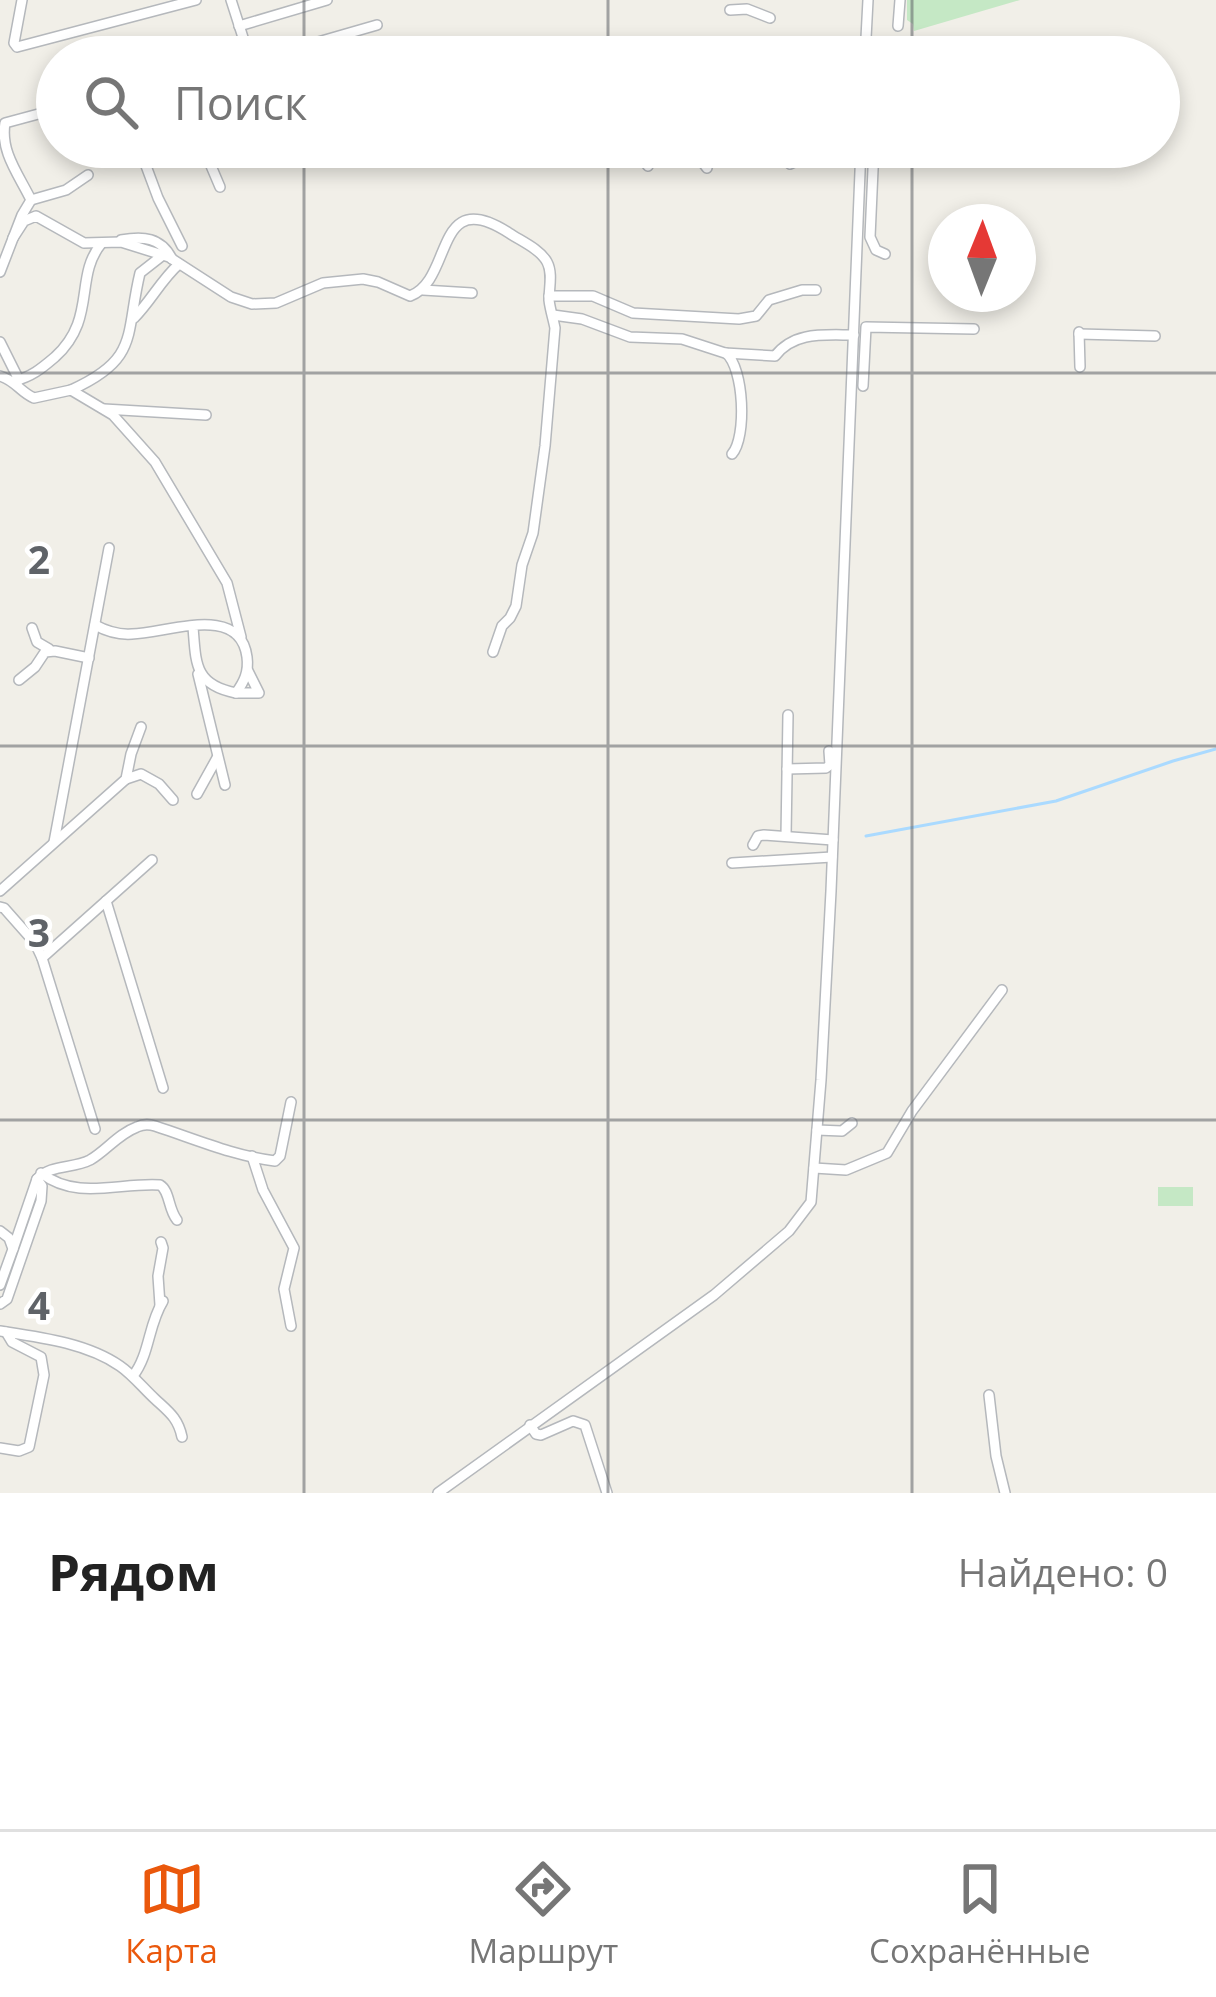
<!DOCTYPE html>
<html lang="ru">
<head>
<meta charset="utf-8">
<style>
	body { margin:0; font-family:"Open Sans",sans-serif; background:#f6f6f6; color:#222 }
	.compass { position:absolute; left:928px; top:204px; width:108px; height:108px; border-radius:50%; background:#fff; box-shadow:0 6px 18px #0003; rotate:1deg }
	.list { margin:0; padding:0; list-style:none }
	h2 { display:flex; justify-content:space-between; align-items:center; height:156px; margin:0; padding:0 48px; font-size:51px }
	h2 small { font-size:39px; font-weight:400; color:#767676 }
	.icon { flex:none; width:66px; height:66px; fill:none; stroke:currentColor; stroke-width:2; stroke-linecap:round; stroke-linejoin:round }
	.map { position:relative; flex:none; width:1216px; height:1493px; overflow:hidden }
	.search { position:absolute; background:#fff; box-shadow:0 6px 18px #0003; left:36px; right:36px; top:36px; height:132px; display:flex; align-items:center; gap:30px; box-sizing:border-box; padding:0 42px; border-radius:66px; color:#767676; font-size:45px }
	.sheet { height:336px; background:#fff }
	nav { display:flex; justify-content:space-around; align-items:center; box-sizing:border-box; height:168px; border-top:3px solid #e0e0e0; background:#fff; font-size:33px; color:#767676 }
	nav a { display:grid; justify-items:center; gap:6px }
	nav .on { color:#ea580c }
	.map>svg:first-child { display:block }
</style>
</head>
<body>
<div class="map">
<svg width="1216" height="1493" viewBox="0 0 1216 1493">
	<rect width="100%" height="100%" fill="#f1efe8"/>
	<!-- green -->
	<g fill="#c5e8c5">
		<path d="M907,0H1020L914,31L913,24L907,20Z"/>
		<rect x="1158" y="1187" width="35" height="19"/>
	</g>
	<g fill="none" stroke-linecap="round" stroke-linejoin="round">
		<!-- stream -->
		<path stroke="#aadaff" stroke-width="3" d="M866,836L1056,801L1173,761L1216,749"/>
		<!-- minor casing -->
		<g stroke="#b5b8bc" stroke-width="12">
			<g id="minor">
				<path d="M22,0L14,43L17,47L196,0"/>
				<path d="M231,0L247,50L245,56"/>
				<path d="M730,10L747,9L770,18"/>
				<path d="M239,26L327,0"/>
				<path d="M898,26L900,0"/>
				<path d="M1082,47L1096,48"/>
				<path d="M266,57L377,25"/>
				<path d="M865,57L868,0"/>
				<path d="M878,57L879,46L883,44L934,45"/>
				<path d="M139,147L158,198L182,246"/>
				<path d="M203,147L220,187"/>
				<path d="M633,147L648,166"/>
				<path d="M691,147L707,168"/>
				<path d="M874,147L870,237L876,250L885,254"/>
				<path d="M790,164L826,147"/>
				<path d="M31,200L66,190L88,175"/>
				<path d="M13,238L24,221L36,216L84,243L121,242L169,257L231,297L252,304L276,303L323,283L363,279L378,282L410,296C454,280 433,184 509,233C521,241 540,249 547,262C553,273 549,288 549,300C550,309 553,318 555,328L545,446L533,533L522,565L516,606L510,618L502,626L493,652"/>
				<path d="M121,240C143,236 161,237 172,259"/>
				<path d="M0,272L22,215L31,200C19,175 0,152 5,123L57,109"/>
				<path d="M423,290L472,293"/>
				<path d="M549,296H593L633,313L739,319L756,316L769,300L802,290H816"/>
				<path d="M553,315L582,319L630,337L682,339L725,353L775,356C794,331 824,335 854,335"/>
				<path d="M134,318C151,301 161,280 179,264"/>
				<path d="M1079,332L1080,367"/>
				<path d="M1079,334L1155,336"/>
				<path d="M0,342L19,380"/>
				<path d="M726,353C744,368 747,437 732,454"/>
				<path d="M0,376C15,380 20,392 34,398L71,390L113,415L155,462L227,583L241,637"/>
				<path d="M14,381C31,377 41,369 55,357C97,319 74,277 101,244"/>
				<path d="M863,386L866,327L974,329"/>
				<path d="M71,390C140,359 125,335 140,273L163,255"/>
				<path d="M104,409L206,415"/>
				<path d="M95,625C106,631 118,635 132,634C168,633 240,603 247,657C249,672 244,682 236,693C194,685 196,663 193,627"/>
				<path d="M32,628L37,642L49,649"/>
				<path d="M198,674L225,785"/>
				<path d="M19,680L35,667L45,652L55,651L89,658"/>
				<path d="M236,693H259L248,671"/>
				<path d="M787,769L826,768L830,765L829,751"/>
				<path d="M126,779L141,774L159,784L173,800"/>
				<path d="M197,794L217,758"/>
				<path d="M786,836L788,715"/>
				<path d="M54,842L109,548"/>
				<path d="M753,845L758,836L764,835L833,840"/>
				<path d="M732,863L832,857"/>
				<path d="M0,891L126,779L131,754L141,727"/>
				<path d="M106,901L163,1088"/>
				<path d="M0,907L4,908L35,943L42,958L95,1129"/>
				<path d="M42,958L152,860"/>
				<path d="M817,1130L842,1131L852,1123"/>
				<path d="M252,1156L263,1190L294,1248L284,1289L291,1326"/>
				<path d="M814,1168L846,1170L887,1153L912,1111L1002,990"/>
				<path d="M41,1173C77,1201 120,1182 160,1185C170,1191 168,1209 177,1220"/>
				<path d="M0,1231L9,1238L13,1249L0,1285"/>
				<path d="M13,1249L37,1179"/>
				<path d="M0,1304L7,1299L41,1201L42,1186L37,1179C51,1164 72,1169 90,1160C106,1151 118,1134 137,1127C143,1124 149,1124 155,1126C195,1139 234,1156 275,1161L280,1156L291,1102"/>
				<path d="M160,1305L158,1276L163,1248L161,1242"/>
				<path d="M0,1331C39,1337 87,1343 120,1366C133,1375 143,1388 155,1399C169,1412 178,1418 182,1437"/>
				<path d="M133,1376C150,1354 148,1325 163,1301"/>
				<path d="M989,1395L996,1456L1005,1493"/>
				<path d="M530,1425L536,1434L541,1435L573,1421L585,1425L607,1493"/>
				<path d="M0,1448L19,1451L29,1447L44,1375L41,1357L12,1342L6,1332"/>
				<path d="M438,1493L714,1295L789,1231L811,1202L821,1080L831,891L861,147"/>
			</g>
		</g>
		<!-- minor -->
		<use href="#minor" stroke="#fff" stroke-width="9"/>
	</g>
	<!-- grid -->
	<path fill="none" stroke="#5f6368" stroke-width="3" stroke-opacity="0.55" d="M304,0V57M608,0V57M912,0V57M304,147V1493M608,147V1493M912,147V1493M0,373H1216M0,746H1216M0,1120H1216"/>
	<g font-size="39" text-anchor="middle" font-weight="bold" fill="#5f6368" stroke="#fff" stroke-width="9" stroke-linejoin="round" paint-order="stroke">
		<text x="39" y="574">2</text>
		<text x="39" y="947">3</text>
		<text x="39" y="1320">4</text>
	</g>
</svg>
<svg class="compass" viewBox="-18 -18 36 36"><path d="M0-13l5 13h-10z" fill="#e53935"/><path d="M0 13l5-13h-10z" fill="#767676"/></svg>
<div class="search"><svg class="icon" aria-label="search" viewBox="0 0 24 24"><circle cx="10" cy="10" r="6"/><path d="M15 15l6 6"/></svg>Поиск</div>
</div>
<section class="sheet">
<h2>Рядом<small>Найдено: 0</small></h2>
<ul class="list">
</ul>
</section>
<nav>
<a class="on"><svg class="icon" aria-label="map" viewBox="0 0 24 24"><path d="M3 6l6-2 6 2 6-2v14l-6 2-6-2-6 2zM9 4v14M15 6v14"/></svg>Карта</a>
<a><svg class="icon" aria-label="directions" viewBox="0 0 24 24"><path d="M12 3l9 9-9 9-9-9zM9 14v-3h6M13 9l2 2-2 2"/></svg>Маршрут</a>
<a><svg class="icon" aria-label="saved" viewBox="0 0 24 24"><path d="M7 4h10v16l-5-4-5 4z"/></svg>Сохранённые</a>
</nav>
</body>
</html>
